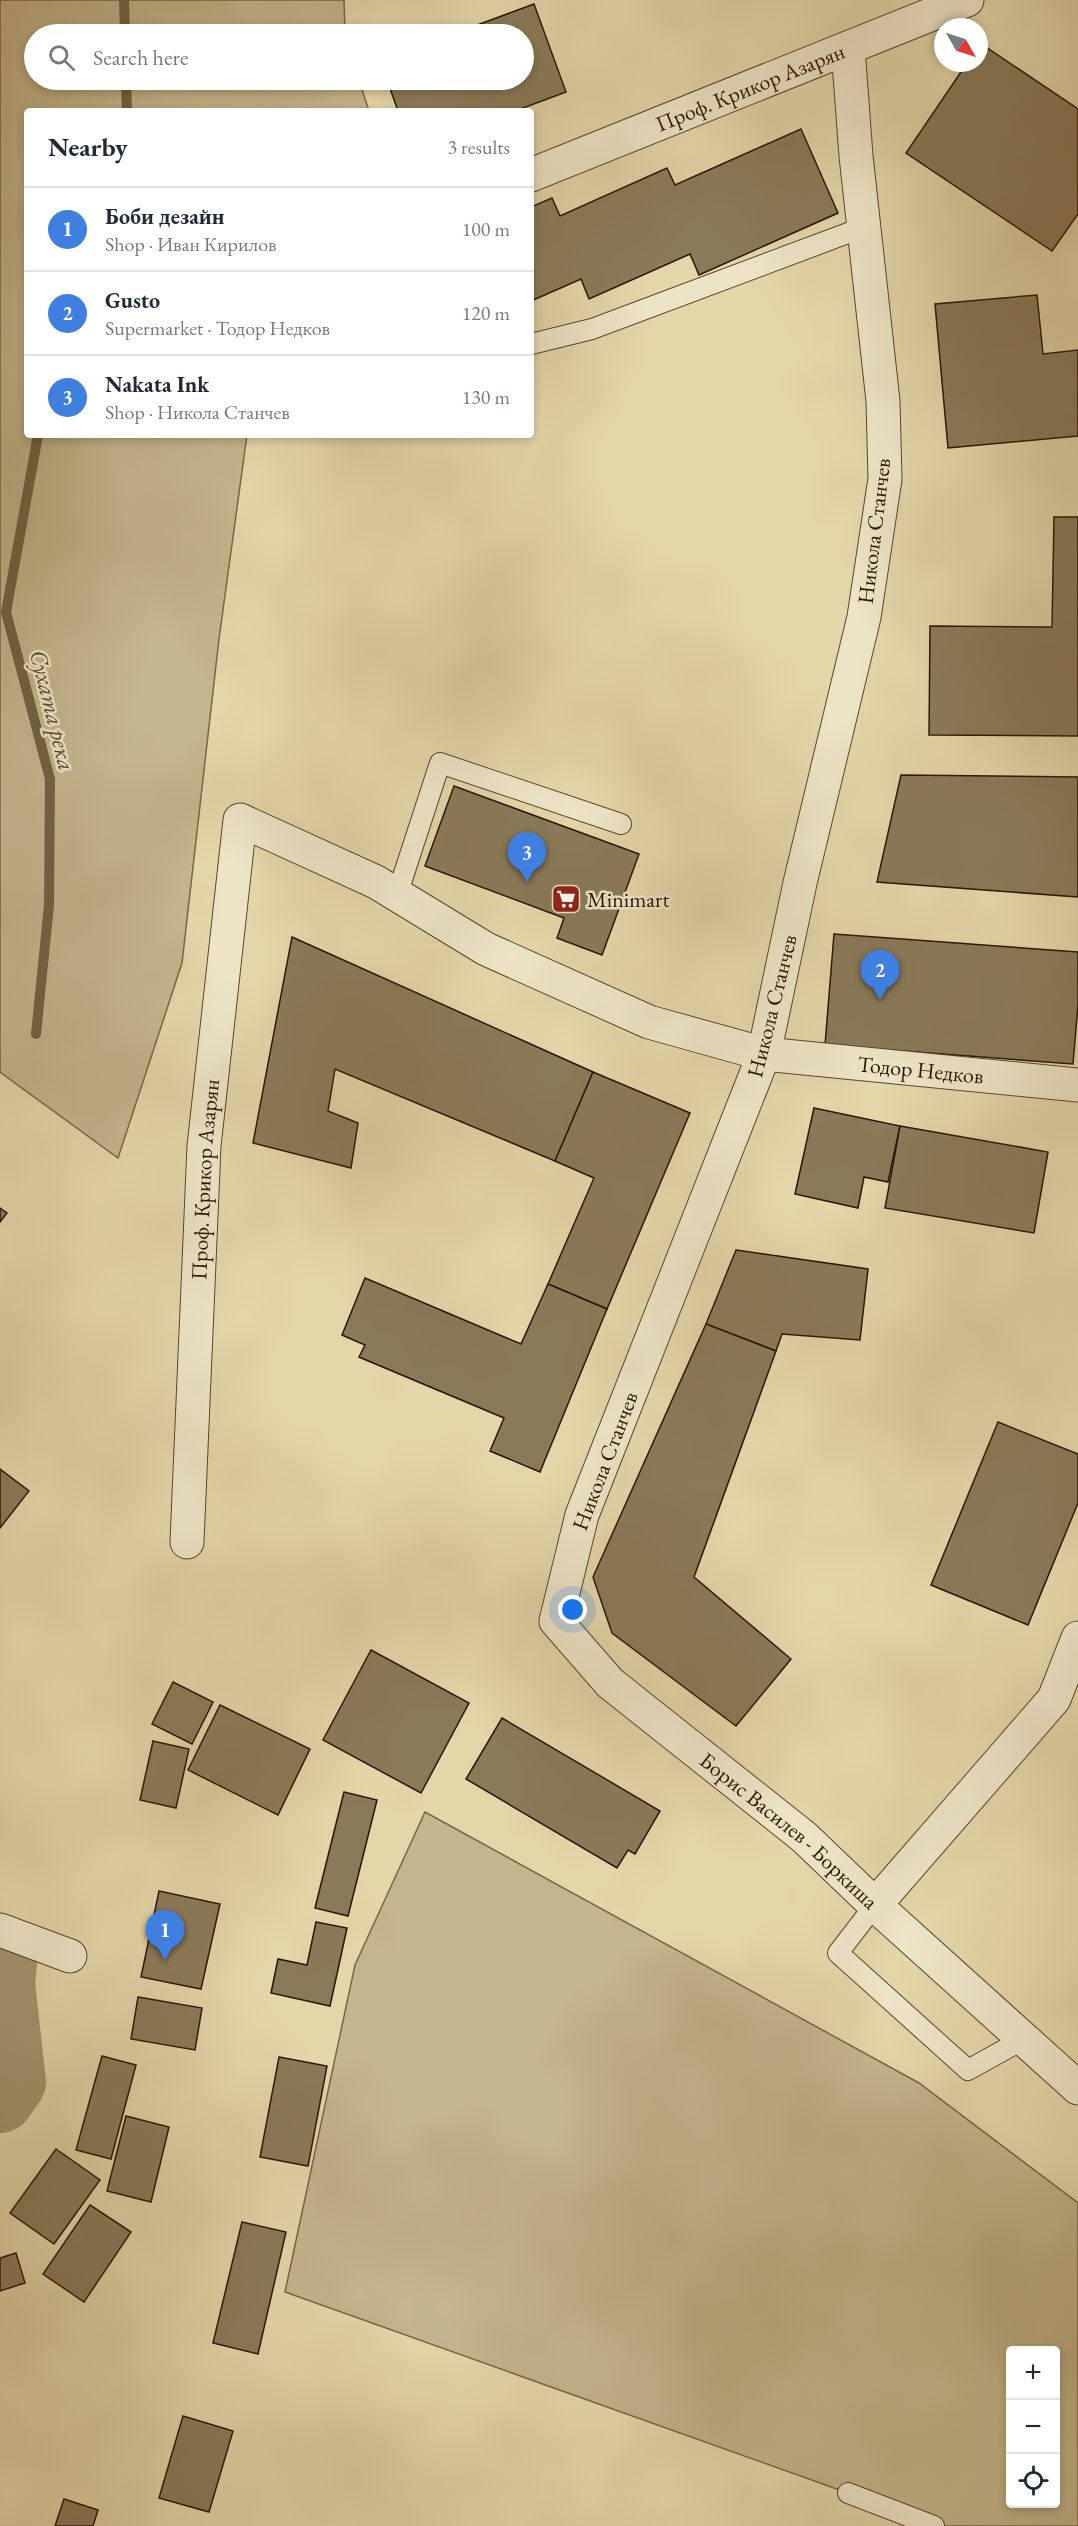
<!DOCTYPE html>
<html lang="en">
<head>
<meta charset="utf-8">
<style>
	body { margin:0; font-family:"EB Garamond",serif; background:#f2f2f3; color:#1f2937 }
	.controls { position:absolute; right:18px; bottom:18px; display:grid; overflow:hidden; border-radius:6px; box-shadow:0 3px 9px #0003 }
	.controls button { width:54px; height:54px; display:grid; place-items:center; padding:0; border:0; border-bottom:2px solid #e0e1e3; background:#fff; color:#1f2937; font:30px sans-serif }
	.compass { position:absolute; left:934px; top:18px; width:54px; height:54px; border-radius:50%; background:#fff; box-shadow:0 3px 9px #0003; rotate:129deg }
	.you { position:absolute; left:573px; top:1610px; width:21px; height:21px; margin:-15px; border:4px solid #fff; border-radius:50%; background:#1a73e8; box-shadow:0 0 0 9px #1a73e833 }
	.badge { display:grid; place-items:center; width:39px; height:39px; border-radius:50%; background:#0f766e; color:#fff; font-size:20px; font-weight:700 }
	.pin { position:absolute; translate:-50% -50px; filter:drop-shadow(0 2px 3px #0008) }
	.pin::after { content:''; position:absolute; top:32px; width:21px; height:18px; background:inherit; clip-path:polygon(0 0,100% 0,50% 100%) }
	.list { margin:0; padding:0; list-style:none }
	h2 { display:flex; justify-content:space-between; align-items:center; height:78px; margin:0; padding:0 24px; font-size:26px }
	h2 small { font-size:20px; font-weight:400; color:#747a83 }
	.list li { display:grid; grid-template-columns:39px 1fr auto; gap:18px; align-items:center; box-sizing:border-box; height:84px; padding:0 24px; border-top:2px solid #e0e1e3 }
	.list b { display:block; font-size:22px; white-space:nowrap }
	.list p { margin:0; font-size:20px; white-space:nowrap; color:#747a83 }
	.list em { font-size:20px; font-style:normal; color:#747a83 }
	.icon { flex:none; width:33px; height:33px; fill:none; stroke:currentColor; stroke-width:2; stroke-linecap:round; stroke-linejoin:round }
	.map { position:relative; flex:none; width:1078px; height:2526px; overflow:hidden }
	.search { position:absolute; background:#fff; box-shadow:0 3px 9px #0003; left:24px; top:24px; width:510px; height:66px; display:flex; align-items:center; gap:15px; box-sizing:border-box; padding:0 21px; border-radius:33px; color:#747a83; font-size:22px }
	.panel { position:absolute; background:#fff; box-shadow:0 3px 9px #0003; left:24px; top:108px; width:510px; height:330px; border-radius:6px }
	.map>svg:first-child { display:block }
</style>
</head>
<body>
<div class="map">
<svg width="1078" height="2526" viewBox="0 0 1078 2526">
	<rect width="100%" height="100%" fill="#e3d6a9"/>
	<filter id="stains"><feTurbulence type="fractalNoise" baseFrequency=".00333" numOctaves="4"/><feColorMatrix values="0 0 0 0 .2 0 0 0 0 .09 0 0 0 0 .02 0 0 0 .5 -.17"/></filter>
	<radialGradient id="worn" r=".72"><stop offset=".6" stop-color="#630" stop-opacity="0"/><stop offset="1" stop-color="#630" stop-opacity=".3"/></radialGradient>
	<!-- green -->
	<g fill="#c3b58d" stroke="#766648" stroke-width="1.5" fill-rule="evenodd">
		<path d="M0,0H344L345,34H34V80H359L369,111H27V435H247L219,639L182,963L118,1158L0,1072Z"/>
		<path d="M425,1812L919,2083L1078,2203V2526H934L848,2493L285,2292L355,1965ZM1010,2350H1056V2504H1010Z"/>
	</g>
	<g fill="none" stroke-linecap="round" stroke-linejoin="round">
		<!-- stream -->
		<g stroke="#726244" stroke-width="10">
			<path d="M124,0L125,34"/>
			<path d="M126,80L127,111"/>
			<path d="M36,1034L49,905L50,779L6,612L38,435"/>
		</g>
		<!-- river -->
		<path stroke="#a39570" stroke-width="68" d="M0,2099L12,2082L1,1984L4,1953"/>
	</g>
	<!-- building -->
	<g fill="#897a59" stroke="#281602" stroke-width="1.5">
		<path d="M534,4L566,92L515,111H398L387,80H524V34H453Z"/>
		<path d="M980,43L1078,109V214L1052,251L906,153L967,63H979Z"/>
		<path d="M801,129L838,213L699,275L690,254L589,299L581,279L531,301V207L552,198L560,216L667,168L675,185Z"/>
		<path d="M1037,295L1043,354L1078,350V436L948,448L935,304Z"/>
		<path d="M1054,517H1078V736L929,735L930,626L1052,627Z"/>
		<path d="M901,775L1078,777V897L877,882Z"/>
		<path d="M454,786L639,854L602,955L557,938L564,918L425,866Z"/>
		<path d="M834,934L1078,952V1005L1073,1064L825,1045Z"/>
		<path d="M292,937L593,1072L555,1161L335,1069L328,1111L358,1123L351,1168L253,1143Z"/>
		<path d="M593,1072L690,1113L607,1309L548,1284L594,1178L555,1161Z"/>
		<path d="M814,1108L900,1126L888,1182L864,1177L858,1208L795,1194Z"/>
		<path d="M900,1126L1048,1152L1034,1233L885,1208Z"/>
		<path d="M0,1208L7,1213L0,1222Z"/>
		<path d="M736,1250L868,1269L860,1340L782,1334L776,1351L706,1324Z"/>
		<path d="M365,1278L521,1344L548,1284L607,1309L540,1472L490,1451L504,1418L359,1357L365,1345L342,1335Z"/>
		<path d="M706,1324L776,1351L694,1577L791,1659L736,1726L612,1633L593,1577Z"/>
		<path d="M998,1422L1078,1454V1503L1028,1625L931,1585Z"/>
		<path d="M0,1469L29,1491L0,1528Z"/>
		<path d="M371,1650L469,1703L421,1793L323,1740Z"/>
		<path d="M173,1682L213,1702L192,1744L152,1724Z"/>
		<path d="M220,1705L310,1749L278,1815L188,1770Z"/>
		<path d="M502,1718L660,1811L635,1854L628,1850L617,1868L466,1779Z"/>
		<path d="M153,1741L189,1749L176,1808L140,1800Z"/>
		<path d="M344,1792L377,1800L348,1916L315,1908Z"/>
		<path d="M159,1891L220,1904L201,1989L141,1977Z"/>
		<path d="M316,1922L347,1928L330,2006L271,1993L278,1959L307,1965Z"/>
		<path d="M138,1997L202,2008L195,2050L131,2039Z"/>
		<path d="M102,2056L136,2065L111,2159L76,2150Z"/>
		<path d="M279,2057L327,2066L308,2166L260,2157Z"/>
		<path d="M126,2116L169,2127L151,2202L107,2191Z"/>
		<path d="M56,2149L100,2180L54,2244L10,2213Z"/>
		<path d="M90,2205L131,2232L84,2302L43,2274Z"/>
		<path d="M242,2222L286,2232L258,2354L213,2343Z"/>
		<path d="M16,2253L25,2283L0,2291V2258Z"/>
		<path d="M183,2416L233,2431L209,2512L159,2498Z"/>
		<path d="M64,2499L98,2510L93,2526H55Z"/>
	</g>
	<g fill="none" stroke-linecap="round" stroke-linejoin="round">
		<!-- service casing -->
		<g stroke="#57462c" stroke-width="22">
			<g id="service">
				<path d="M531,344L592,329L864,227"/>
				<path d="M397,895L440,763L621,824"/>
				<path d="M875,1905L838,1953L968,2070L1022,2040"/>
				<path d="M848,2493L934,2526"/>
			</g>
		</g>
		<!-- minor casing -->
		<g stroke="#57462c" stroke-width="35">
			<g id="minor">
				<path id="s1" d="M848,48L856,156L883,401L885,479L864,617L800,883L764,1054L582,1515L556,1621L610,1683L804,1837L875,1905L1078,2088"/>
				<path id="s2" d="M531,175L967,0"/>
				<path id="s3" d="M187,1542L204,1146L240,820L376,882L486,949L649,1022L764,1054L1078,1085"/>
				<path d="M875,1905L1054,1699L1078,1638"/>
				<path d="M0,1930L70,1956"/>
			</g>
		</g>
		<!-- service -->
		<use href="#service" stroke="#ede4c7" stroke-width="20"/>
		<!-- minor -->
		<use href="#minor" stroke="#ede4c7" stroke-width="33"/>
	</g>
	<!-- icons -->
	<defs>
		<g id="supermarket-square" transform="scale(1.5)"><rect x="-9" y="-9" width="18" height="18" rx="4" fill="#8f2418" stroke="#ede4c7"/><path d="M-6-5.5h2.5l.6 2H6L4.5 2H-2.5L-4.4-4H-6ZM-1.5 3.2a1.3 1.3 0 1 0 .1 0ZM3 3.2a1.3 1.3 0 1 0 .1 0Z" fill="#fff"/></g>
	</defs>
	<g fill-rule="evenodd">
		<use href="#supermarket-square" x="566" y="899"/>
	</g>
	<g text-anchor="middle" dominant-baseline="central" stroke-width="5" stroke-linejoin="round" paint-order="stroke">
		<!-- street labels -->
		<g font-size="22" fill="#281602" stroke="#ede4c7">
			<text stroke="none"><textPath href="#s2" startOffset="236">Проф. Крикор Азарян</textPath></text>
			<text transform="translate(874 531) rotate(-83)">Никола Станчев</text>
			<text transform="translate(772 1006) rotate(-76)">Никола Станчев</text>
			<text stroke="none"><textPath href="#s3" startOffset="1458">Тодор Недков</textPath></text>
			<text stroke="none"><textPath href="#s3" startOffset="363">Проф. Крикор Азарян</textPath></text>
			<text transform="translate(605 1461) rotate(-69)">Никола Станчев</text>
			<text stroke="none"><textPath href="#s1" startOffset="1940">Борис Василев - Боркиша</textPath></text>
		</g>
		<!-- poi labels -->
		<g font-size="22" fill="#281602" stroke="#ede4c7" text-anchor="start">
			<text x="587" y="899">Minimart</text>
		</g>
		<!-- water labels -->
		<g font-size="24" font-style="italic" fill="#59492e" stroke="#ede4c7">
			<text transform="translate(53 710) rotate(76)">Сухата река</text>
		</g>
	</g>
	<rect width="100%" height="100%" filter="url(#stains)"/>
	<rect width="100%" height="100%" fill="url(#worn)"/>
</svg>
<div class="controls">
<button>+</button>
<button>−</button>
<button><svg class="icon" aria-label="locate" viewBox="0 0 24 24"><circle cx="12" cy="12" r="6"/><path d="M12 2v4M12 18v4M2 12h4M18 12h4"/></svg></button>
</div>
<svg class="compass" viewBox="-18 -18 36 36"><path d="M0-13l5 13h-10z" fill="#e53935"/><path d="M0 13l5-13h-10z" fill="#747a83"/></svg>
<div class="you"></div>
<div class="pin badge" style="left:165px;top:1960px;background:#3f7fe0">1</div>
<div class="pin badge" style="left:880px;top:1000px;background:#3f7fe0">2</div>
<div class="pin badge" style="left:527px;top:882px;background:#3f7fe0">3</div>
<div class="search"><svg class="icon" aria-label="search" viewBox="0 0 24 24"><circle cx="10" cy="10" r="6"/><path d="M15 15l6 6"/></svg>Search here</div>
<section class="panel">
<h2>Nearby<small>3 results</small></h2>
<ul class="list">
<li><span class="badge" style="background:#3f7fe0">1</span><div><b>Боби дезайн</b><p>Shop · Иван Кирилов</p></div><em>100 m</em></li>
<li><span class="badge" style="background:#3f7fe0">2</span><div><b>Gusto</b><p>Supermarket · Тодор Недков</p></div><em>120 m</em></li>
<li><span class="badge" style="background:#3f7fe0">3</span><div><b>Nakata Ink</b><p>Shop · Никола Станчев</p></div><em>130 m</em></li>
</ul>
</section>
</div>
</body>
</html>
